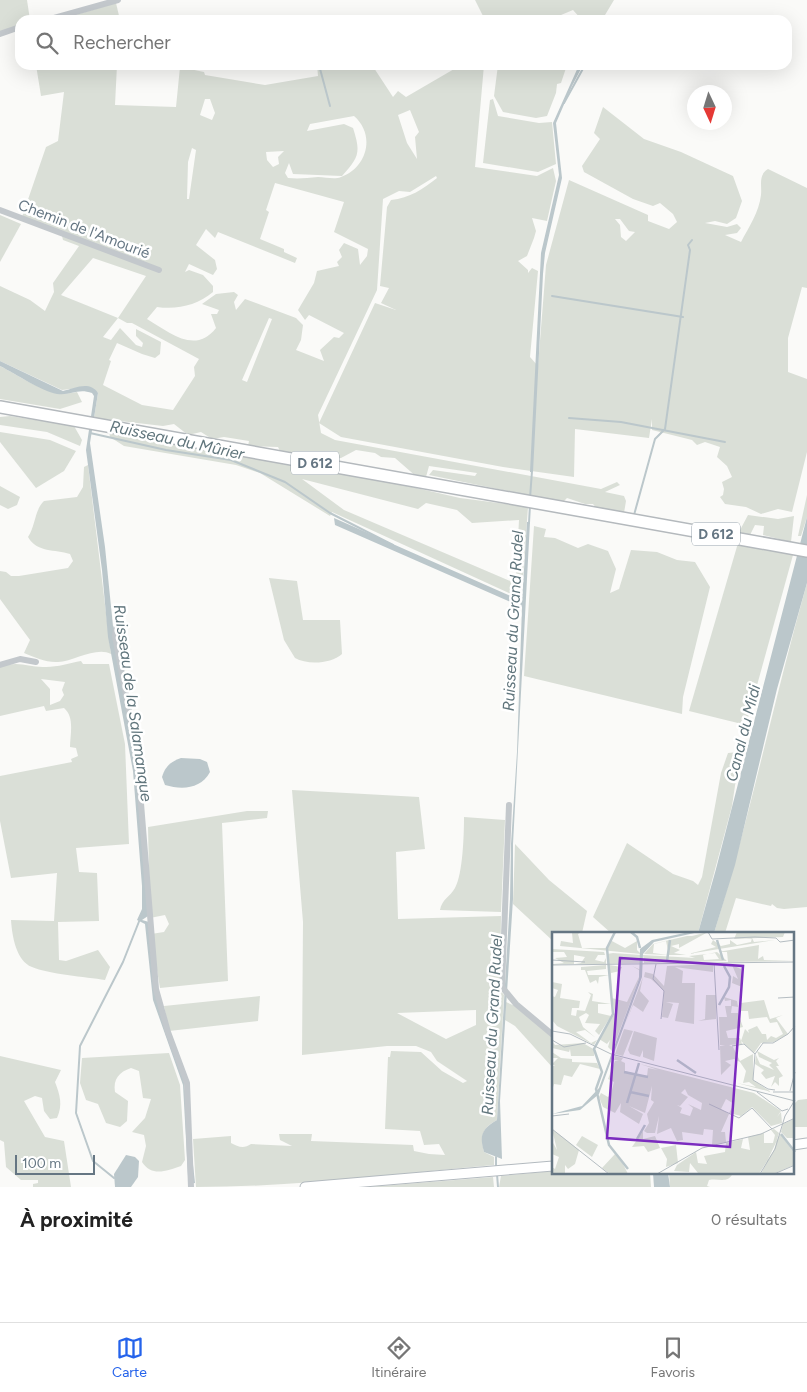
<!DOCTYPE html>
<html lang="fr">
<head>
<meta charset="utf-8">
<style>
	body { margin:0; font-family:Figtree,sans-serif; background:#f6f6f6; color:#222 }
	.compass { position:absolute; left:687px; top:85px; width:45px; height:45px; border-radius:50%; background:#fff; box-shadow:0 5px 20px #0002; rotate:176deg }
	.scale { position:absolute; left:15px; bottom:12px; width:80px; box-sizing:border-box; padding-left:5px; border:2px solid #657683; border-top:0; font-size:14px; line-height:18px; white-space:nowrap; color:#657683; -webkit-text-stroke:4px #fff; paint-order:stroke }
	.list { margin:0; padding:0; list-style:none }
	h2 { display:flex; justify-content:space-between; align-items:center; height:65px; margin:0; padding:0 20px; font-size:21px }
	h2 small { font-size:16px; font-weight:400; color:#767676 }
	.icon { flex:none; width:28px; height:28px; fill:none; stroke:currentColor; stroke-width:2; stroke-linecap:round; stroke-linejoin:round }
	.map { position:relative; flex:none; width:807px; height:1187px; overflow:hidden }
	.search { position:absolute; background:#fff; box-shadow:0 5px 20px #0002; left:15px; right:15px; top:15px; height:55px; display:flex; align-items:center; gap:12px; box-sizing:border-box; padding:0 18px; border-radius:15px; color:#767676; font-size:19px }
	.sheet { height:135px; background:#fff }
	nav { display:flex; justify-content:space-around; align-items:center; box-sizing:border-box; height:70px; border-top:1px solid #e0e0e0; background:#fff; font-size:14px; color:#767676 }
	nav a { display:grid; justify-items:center; gap:2px }
	nav .on { color:#2563eb }
	.map>svg:first-child { display:block }
</style>
</head>
<body>
<div class="map">
<svg width="807" height="1187" viewBox="0 0 807 1187">
	<rect width="100%" height="100%" fill="#fafaf8"/>
	<!-- green -->
	<g fill="#dadfd7" fill-rule="evenodd">
		<path d="M0,0H27L30,20H20V25L0,32Z"/>
		<path d="M475,0H614L602,20H582L573,10L549,20H485Z"/>
		<path d="M116,3L120,20H58Z"/>
		<path d="M36,65H117L115,105L176,107L180,67L204,72L205,75L265,85L318,76L317,65H372L393,97L398,91L406,97L461,65H484L475,167L537,176L553,168L556,181L547,221L532,218L536,231L534,238L527,256L518,261L528,270V273L532,268L538,271L530,357L538,366L546,265L569,180L648,215V221L669,229L677,222L673,214L660,203L653,206L633,199L584,172L582,166L600,139L594,133L603,107L644,139L681,152L733,176L742,201L736,218L727,224L715,221L705,223L727,227L737,224L741,228L737,233L725,235L741,242C749,227 759,212 761,195C762,185 758,175 768,169L807,188V288L802,287L788,338V372L807,379V452L792,512L778,509L761,514L746,507L725,504L720,497L723,495L724,489L722,482L732,477L727,466L717,457L720,447L705,442L697,445L692,440L652,430V419L649,438L575,429L574,477L503,467L341,437L319,423L375,303L396,310L381,303L389,288L380,286L387,207L391,200C410,198 423,189 437,178L436,176L410,192L399,191L383,199L377,290L318,415L321,433L335,440L601,489L617,482L620,485L605,492L624,496L626,501L624,513L597,509L593,504H585L567,498L564,501L552,500L429,475L433,470L475,476L477,473L429,466L426,477L418,478L395,458L381,457L375,453L356,450L341,458L329,459L281,453L278,447L248,446L249,441L224,437L212,439L201,432L188,435L174,424L163,426L94,418L98,393L88,387L62,390L0,361V286L30,300L45,311L54,292L53,283L79,246L63,240L61,232L22,217L46,147L58,141L64,92L41,96ZM205,99H210L215,113L212,120L200,115ZM410,110L419,132L415,137L417,159L407,143L398,115ZM354,116C376,135 367,168 341,177C334,180 326,177 318,177C307,178 299,179 288,178L285,173L289,163L293,174L342,176C359,157 361,153 353,128L344,124L307,131L310,124ZM192,148L196,150L189,199H187L188,162ZM284,151L278,157L279,164L273,167L267,160L266,152ZM275,183L344,202L334,232L368,249L367,256L360,265L358,249L344,243L339,250L342,257L337,262L339,266L317,271L314,283L298,310L305,320L309,315L344,333L339,338L334,337L320,350L324,361L296,350L301,340L303,325L296,318L245,299L236,310L234,302L238,295L234,292L216,294L202,304L219,310L217,314H211L216,328C195,355 169,332 147,319L157,307C178,310 197,305 213,292V286L203,275L189,270L185,272L189,264L213,275L217,269L215,260L196,245L206,229L215,238L218,232L295,263L297,258L284,252V249L260,239L269,212L266,210ZM615,219H620L629,231L635,232L626,241L621,237L620,225ZM93,258L146,276L118,318L61,295ZM118,318L127,323H132L199,359L194,367L195,376L173,410L142,405L103,385L111,361L109,360L117,343L142,354L155,358L160,354L161,342L136,329V336L143,343L142,347L136,345L120,328L111,340L103,337ZM269,318L272,319L247,382L242,380Z"/>
		<path d="M498,65H567L561,83L557,84L556,93L547,116L536,118L503,112L494,96Z"/>
		<path d="M493,99L498,116L539,123L552,122L556,164L538,172L483,163L490,100Z"/>
		<path d="M0,215L21,224L0,262Z"/>
		<path d="M0,366C24,378 50,399 77,392L82,402L60,409L0,399Z"/>
		<path d="M10,416L74,426L82,440L80,446L47,432L0,425V417Z"/>
		<path d="M109,431L412,487L460,498L528,507L523,576L516,577L519,520L472,523L457,510L426,503L418,509L302,479L344,510L522,586L520,598L332,512L330,516L260,473L236,465L124,446L110,437Z"/>
		<path d="M0,432L50,440L76,451L64,471L36,488L0,442Z"/>
		<path d="M88,465L111,654C97,646 74,661 58,662C47,663 34,657 24,653L30,640L0,599V571L6,572L11,576H19L68,568L73,561L70,554C55,549 37,553 28,537C36,525 34,511 44,501L77,497L83,487L84,467Z"/>
		<path d="M0,486L20,497L17,505L8,509L0,505Z"/>
		<path d="M807,495V517L801,536H798Z"/>
		<path d="M748,515L778,519L794,516L791,542L763,535L764,526L755,525L750,535L739,532Z"/>
		<path d="M534,526L546,529L544,537L555,538L578,548L588,544L608,551L616,569L610,593L619,589L631,550L657,552L677,560L695,562L710,587L683,697L682,714L524,676Z"/>
		<path d="M738,543L793,555L746,725L689,711Z"/>
		<path d="M269,578L297,581L303,620H340L342,654C331,664 307,665 295,658L284,640Z"/>
		<path d="M807,583V907L784,909L777,908L772,904L771,906L736,898L725,933H714C750,818 774,699 807,583Z"/>
		<path d="M81,661L83,664H109L125,744L129,844L76,848L79,872L97,873L99,921L58,922L59,960L66,961L98,950L110,967L105,980C86,977 48,974 32,967C16,961 12,935 11,920L54,921L57,873L11,878L0,821V776L72,762L71,759L78,756L76,748L70,747C70,735 75,717 64,708L46,711L44,706L0,716V667C20,660 28,668 46,667C58,667 70,663 81,661ZM41,679L65,682L62,690L64,695L60,701L50,705V689Z"/>
		<path d="M740,752L732,806L698,933H611L593,917L627,843L673,874L693,881L698,885L702,877L721,773L728,753Z"/>
		<path d="M292,790L419,797L425,849L396,852L398,919L501,916L500,990L504,995L497,1120C482,1128 480,1136 484,1152L494,1157V1165C395,1174 296,1187 196,1187L193,1139L231,1136V1143C238,1147 244,1149 251,1144L292,1146L280,1140L279,1134H312L311,1141L413,1145L414,1151L429,1154L445,1155L439,1144L424,1145L420,1131L385,1129L388,1057H390L391,1051L421,1052L442,1071L463,1083L467,1081L437,1061L431,1052L416,1046H387L302,1055L303,922ZM476,1010V1025L446,1039L397,1013Z"/>
		<path d="M247,811H268L267,818L222,823L228,981L160,988L151,934L164,932L169,924L165,915L150,918L148,827Z"/>
		<path d="M464,817L505,820L501,912L440,910C442,899 450,897 455,888C463,874 464,833 464,817Z"/>
		<path d="M515,844L549,880L587,911L582,933H553V941L513,904Z"/>
		<path d="M260,996L258,1021L169,1031L164,1006Z"/>
		<path d="M506,1002L515,1006L553,1038V1068L515,1026L505,1020Z"/>
		<path d="M169,1053L180,1085L185,1160L181,1166C166,1171 152,1177 142,1162L146,1146L144,1135L132,1132L145,1118L151,1099L143,1098L139,1071L131,1068C119,1072 113,1079 115,1092L128,1101L127,1121L120,1127L106,1123L98,1104L86,1100L80,1083L82,1058Z"/>
		<path d="M0,1056L61,1070L55,1082C60,1095 63,1105 57,1118L50,1119L44,1111L42,1098L35,1096L24,1101L45,1137L64,1141L71,1187H33V1184L38,1183V1180H21L6,1167L4,1142L0,1140Z"/>
		<path d="M807,1099V1127H793V1105L798,1100Z"/>
		<path d="M553,1171V1173H650L651,1187H499L501,1176Z"/>
		<path d="M669,1173H733C728,1184 719,1178 709,1180L707,1186L710,1187H670Z"/>
		<path d="M493,1177L494,1187H366H368Z"/>
	</g>
	<!-- water -->
	<g fill="#bbc7cb">
		<path d="M579,65H583L572,86L556,123L562,178L545,253L543,274L533,472H530L541,253L559,175L553,123Z"/>
		<path d="M0,361L63,391C74,389 89,380 98,393L90,443L105,547L114,636L135,744L148,916L142,920L149,922L153,981L183,1073L195,1183L189,1184L188,1176L183,1085L153,1000L145,924L137,920L142,909V886L133,771L108,637L102,570L86,450L94,396L92,393C77,388 71,396 57,394C41,391 16,374 0,366Z"/>
		<path d="M807,517V583L777,689L735,865L714,933H698L716,869Z"/>
		<path d="M334,518L522,601L527,522H530L513,844V899L500,1101L502,1159L484,1152C479,1135 482,1129 497,1120L510,899L511,844L517,752L522,607L335,525Z"/>
		<path d="M181,758L200,759L207,762L210,772C201,789 182,790 165,785L162,777C165,767 170,762 181,758Z"/>
		<path d="M126,1155L135,1157L139,1161L138,1177L131,1187H115L114,1174Z"/>
		<path d="M653,1173H668L670,1187H654Z"/>
	</g>
	<g fill="none" stroke-linecap="round" stroke-linejoin="round">
		<!-- stream -->
		<g stroke="#bbc7cb" stroke-width="2">
			<path d="M319,65L330,106"/>
			<path d="M564,103L585,65"/>
			<path d="M552,296L683,317"/>
			<path d="M569,418L621,422L725,442"/>
			<path d="M90,433L166,450L231,460L285,482L330,513L393,545"/>
			<path d="M530,498L532,471"/>
			<path d="M634,515L655,439L665,429L690,250L688,245L692,240"/>
			<path d="M529,523L530,505"/>
			<path d="M496,1167V1157"/>
			<path d="M497,1174L498,1187"/>
			<path d="M114,1178L93,1161L76,1113L80,1046L123,962L140,919"/>
		</g>
		<!-- secondary casing -->
		<g stroke="#b3babf" stroke-width="11">
			<g id="secondary">
				<path d="M793,1145L807,1143"/>
				<path d="M305,1187L553,1166"/>
			</g>
		</g>
		<!-- highway casing -->
		<g stroke="#b4b9bd" stroke-width="14">
			<path id="highway" d="M0,407L807,551"/>
		</g>
		<!-- street -->
		<g stroke="#c3c8cc" stroke-width="6">
			<path d="M47,20L118,0"/>
			<path d="M0,34L20,27"/>
			<path d="M0,210L159,270"/>
			<path d="M116,628L115,636L137,754L156,989L168,1032L187,1083L191,1187"/>
			<path d="M0,665L20,659L36,662"/>
			<path d="M509,805L502,987L516,1004L553,1035"/>
		</g>
		<!-- secondary -->
		<use href="#secondary" stroke="#fff" stroke-width="9"/>
		<!-- highway -->
		<use href="#highway" stroke="#fff" stroke-width="11"/>
	</g>
	<g text-anchor="middle" dominant-baseline="central" stroke-width="5" stroke-linejoin="round" paint-order="stroke">
		<!-- shield labels -->
		<g fill="#fff" stroke="#939fa8" stroke-width="1">
			<rect x="291" y="451.5" width="48" height="23" rx="4"/>
			<rect x="692" y="522.5" width="48" height="23" rx="4"/>
		</g>
		<g font-size="14" font-weight="bold" fill="#657683">
			<text x="315" y="463">D 612</text>
			<text x="716" y="534">D 612</text>
		</g>
		<!-- street labels -->
		<g font-size="15" fill="#657683" stroke="#fff">
			<text transform="translate(84 229) rotate(21)">Chemin de l'Amourié</text>
		</g>
		<!-- water labels -->
		<g font-size="16" font-style="italic" fill="#60757c" stroke="#fff">
			<text transform="translate(177 440) rotate(12)">Ruisseau du Mûrier</text>
			<text transform="translate(513 621) rotate(-87)">Ruisseau du Grand Rudel</text>
			<text transform="translate(133 703) rotate(82)">Ruisseau de la Salamanque</text>
			<text transform="translate(743 733) rotate(-76)">Canal du Midi</text>
			<text transform="translate(492 1025) rotate(-87)">Ruisseau du Grand Rudel</text>
		</g>
	</g>
	<!-- overview -->
	<g transform="translate(552 932)">
		<rect width="242" height="242" fill="#fafaf8"/>
		<path d="M14,0H29L26,2L30,16H55L58,8L73,16L85,9V18L89,22L8,14L9,9L21,11L20,1ZM156,0L127,16V12L119,14L128,18L122,21L134,23H117L114,9L102,12L101,21L116,23L92,22L101,12L113,9L135,4H140ZM185,0L199,1L233,0L231,5L182,7ZM200,6L202,10L223,8L136,22L164,15L159,12L161,8L169,14L178,12V8L185,13L199,10ZM207,13L206,27L211,24L212,28L242,29L176,30L175,20H166ZM0,17L52,20L53,23H46L43,28L52,30L54,26V32H23L29,31L33,25L22,23V32L0,33V29L1,32L12,31L3,26L15,25L12,20H0ZM165,20L175,29L92,31L91,23L143,26L137,24L155,22L151,23L152,28L167,27L163,21L156,22ZM61,21L89,23L88,31L56,32L55,22ZM161,32V40L123,35L131,39L130,51H143L142,92L123,89L127,71L114,70L121,72L116,86L110,85L112,59L99,47L92,45L93,40L101,42L112,54L115,34ZM54,33V37L35,39L36,43H57L47,45L46,52L44,48L38,51L33,38H29V35ZM57,33L70,35L68,39L59,41L60,66L75,70L87,45V38L80,34L89,38L87,47L60,119L56,115L58,108L55,112L47,107L63,81L58,58ZM180,33L189,37L190,55L180,51L181,44L186,47ZM91,45L88,59L97,69L91,80L81,73L73,93ZM0,50L10,52L8,66L28,69L27,76H20L19,83L24,84L25,78L33,79L39,63L36,60L41,62L40,69L59,72H46V81L59,84L47,103L43,99L48,92L33,91L37,83L34,81L27,85L31,95L44,106L33,98L24,100L39,111L45,108L42,113L5,94L0,88V64L3,65L6,58L0,56ZM154,63H164V87L146,89L153,87ZM172,65L185,69L186,75L180,74L179,81H186L191,95L174,99L176,106H188L190,112L177,113L181,115L188,129L201,122V148L219,160L185,151L204,155L197,150L191,151L194,139L188,130L182,127L173,129L179,133L169,143L168,114H173L168,113L167,85H175L173,74H179V68L173,69ZM212,68L218,87L231,83L224,86L236,102L222,110L209,111L202,121L189,109L193,97L197,101L196,98L205,94L210,102H214L215,108L219,104L224,106L231,102L225,90L218,91L215,85L197,87L196,79H188L189,71ZM72,97L81,99L71,124L63,122ZM82,99L105,106L102,129L91,125V118L88,125L78,122L76,118ZM0,109L3,113L31,111L43,118L42,124H19L18,117L17,120L0,116ZM205,119L222,128L227,126L224,129L227,134H224L231,144L227,146V154L223,150L219,155L223,144L214,147L209,141L212,138L203,132L204,123L208,132L222,138L217,133L220,131L207,125ZM0,120L9,126L20,127V130L45,131L48,137L28,132L20,145L12,143L9,153L2,152L0,159V134H3L0,132L6,126H0ZM63,124L71,126L69,129L73,131V139L83,142L95,144L96,136L106,138L88,132L202,161L229,179L225,185L229,180L230,191L219,194L200,175L189,184L177,181L182,172L174,167L169,177L177,182L169,200H173L174,210L160,213L161,198L152,197L151,203L130,200L131,208L125,209L119,196L105,202L107,184L103,201H95L92,199L97,191L95,182L102,170L99,168L100,154L93,181L77,174L91,182L87,192L68,180L69,171L63,181L51,175L47,165L49,161L56,165L59,162L62,150L56,147L63,129L67,128H62ZM133,157L136,163L150,171L149,178L136,172L141,176L138,184L128,181L130,176L125,173L128,174L136,165L129,161ZM242,187V206H235L229,200L231,192ZM0,197L27,218L23,232L16,237L13,233V241L0,242V235L3,237L7,225L0,222V209L5,218ZM222,197L227,201L222,218L207,242L146,241L138,231L137,240L122,239L125,233L144,220L146,231L155,232L152,224L173,220L174,211L191,207L189,216L198,218L196,205L212,201V211H221L223,203L219,198ZM91,199V207L103,204L108,216L96,220L92,214L80,215ZM228,202L242,221V233L221,242H209ZM30,204L46,213L40,225L24,213ZM124,213L126,231L114,235L115,227L109,216ZM63,222L71,232L76,242H58L50,236Z" fill="#dadfd7" fill-rule="evenodd"/>
		<path d="M137,0H147L102,10L91,22L90,45L47,162L28,178L0,182L30,174L47,156L87,47L88,17L100,8Z" fill="#bbc7cb"/>
		<path fill="none" stroke="#bbc7cb" stroke-width="2.5" d="M79,0L85,5L88,16M165,8L171,28M115,29L118,8M167,73L177,55L178,45L172,34M125,128L144,141M72,140L96,145M78,160L97,164M46,165L57,213L76,237M46,165L44,157L50,140L42,117L61,82L55,16L63,0M75,171L87,131M229,202L243,220M85,207L93,193"/>
		<path fill="none" stroke="#b5bdc2" stroke-width="1" d="M156,0L160,7L203,5L224,6L228,10L243,8M0,28L33,30M162,31L167,118M104,32L101,47L112,59L109,87M0,33L243,30M226,66L243,65M0,99L18,102L59,122L243,169M0,108L12,115L34,111M180,114L192,112L203,122M223,158L216,157L201,148L203,122L211,111H221L236,102L243,94M238,159L243,140M205,160L230,179L236,177M221,160H243M157,172L187,186L200,176L220,197M0,184L17,182M0,197L57,242M105,242L150,216L209,202L243,186M208,242L223,217L233,184L243,168M222,242L243,233"/>
		<path fill="#7b2cbf" fill-opacity="0.15" stroke="#7b2cbf" stroke-width="2.5" d="M68,26L191,34L178,215L55,206Z"/>
		<rect width="242" height="242" fill="none" stroke="#657683" stroke-width="2.5"/>
	</g>
</svg>
<svg class="compass" viewBox="-18 -18 36 36"><path d="M0-13l5 13h-10z" fill="#e53935"/><path d="M0 13l5-13h-10z" fill="#767676"/></svg>
<div class="scale">100 m</div>
<div class="search"><svg class="icon" aria-label="search" viewBox="0 0 24 24"><circle cx="10" cy="10" r="6"/><path d="M15 15l6 6"/></svg>Rechercher</div>
</div>
<section class="sheet">
<h2>À proximité<small>0 résultats</small></h2>
<ul class="list">
</ul>
</section>
<nav>
<a class="on"><svg class="icon" aria-label="map" viewBox="0 0 24 24"><path d="M3 6l6-2 6 2 6-2v14l-6 2-6-2-6 2zM9 4v14M15 6v14"/></svg>Carte</a>
<a><svg class="icon" aria-label="directions" viewBox="0 0 24 24"><path d="M12 3l9 9-9 9-9-9zM9 14v-3h6M13 9l2 2-2 2"/></svg>Itinéraire</a>
<a><svg class="icon" aria-label="saved" viewBox="0 0 24 24"><path d="M7 4h10v16l-5-4-5 4z"/></svg>Favoris</a>
</nav>
</body>
</html>
